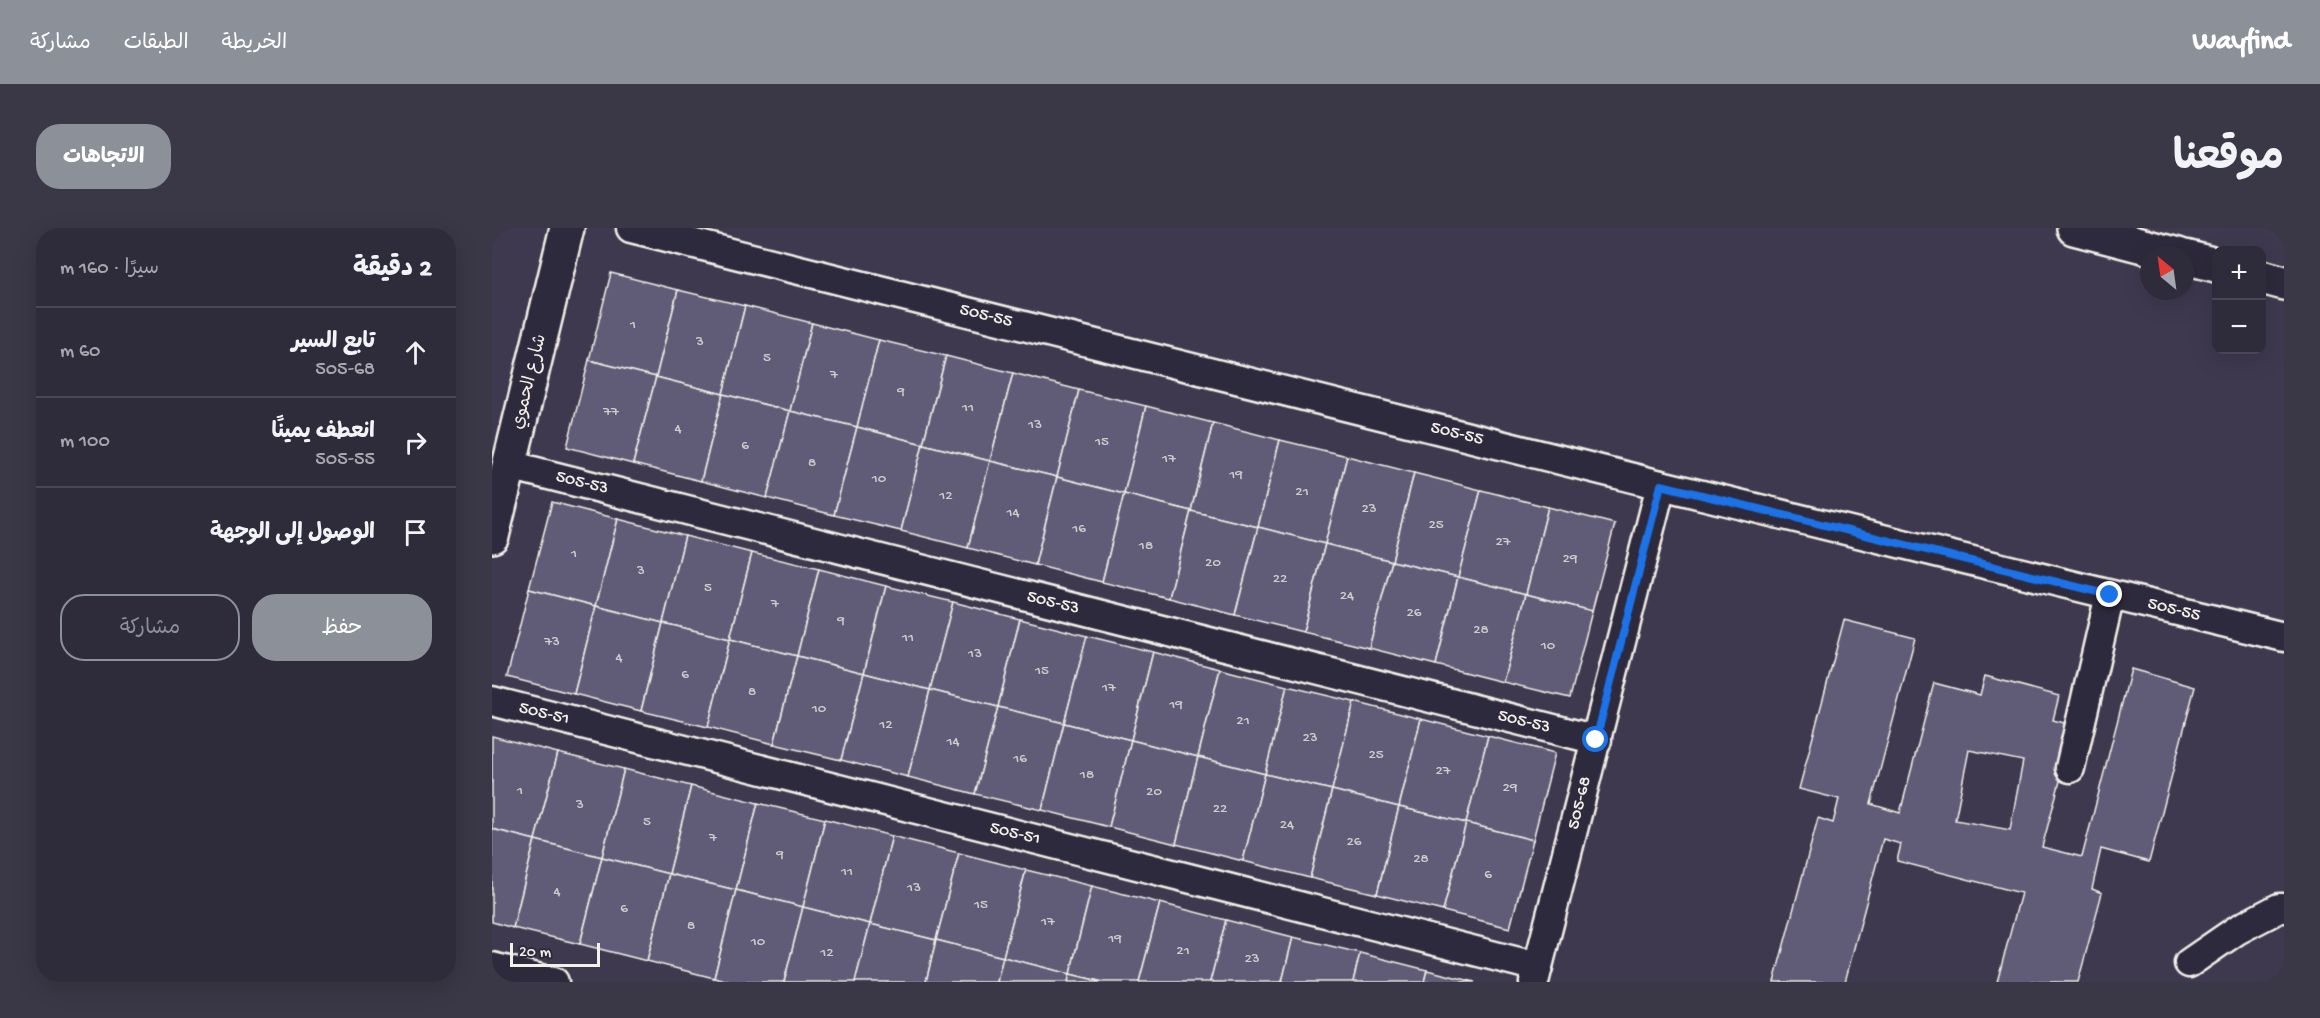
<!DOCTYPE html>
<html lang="ar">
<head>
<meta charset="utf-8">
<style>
	body { margin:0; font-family:"Gochi Hand","Playpen Sans Arabic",sans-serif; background:#3a3746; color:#f1f3f6; direction:rtl }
	.controls { position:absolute; right:18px; top:18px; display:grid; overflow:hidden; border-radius:12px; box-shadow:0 6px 24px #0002 }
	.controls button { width:54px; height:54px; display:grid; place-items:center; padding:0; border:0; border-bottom:2px solid #494755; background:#2e2b3b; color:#f1f3f6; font:30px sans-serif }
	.compass { position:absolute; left:1648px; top:18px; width:54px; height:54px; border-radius:50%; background:#2e2b3b; box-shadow:0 6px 24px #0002; rotate:331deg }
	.scale { position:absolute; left:18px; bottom:15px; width:90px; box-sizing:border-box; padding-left:6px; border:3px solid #f4f1e8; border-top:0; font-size:16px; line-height:21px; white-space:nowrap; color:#f4f1e8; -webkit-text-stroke:4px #2f2a3d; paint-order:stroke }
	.stop { position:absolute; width:18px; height:18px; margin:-14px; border:4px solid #1a73e8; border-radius:50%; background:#fff }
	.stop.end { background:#1a73e8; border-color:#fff; box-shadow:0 2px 6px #0008 }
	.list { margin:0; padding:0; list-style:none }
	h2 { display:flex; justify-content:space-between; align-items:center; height:78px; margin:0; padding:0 24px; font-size:26px }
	h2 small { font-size:20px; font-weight:400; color:#a7a7af }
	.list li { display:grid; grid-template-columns:39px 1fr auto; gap:18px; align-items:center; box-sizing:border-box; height:90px; padding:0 24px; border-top:2px solid #494755 }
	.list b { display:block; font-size:22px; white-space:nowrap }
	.list p { margin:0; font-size:20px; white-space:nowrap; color:#a7a7af }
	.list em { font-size:20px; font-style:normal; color:#a7a7af }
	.actions { display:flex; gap:12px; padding:18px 24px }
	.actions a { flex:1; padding:14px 0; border:2px solid #8c9099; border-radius:24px; text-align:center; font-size:21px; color:#8c9099 }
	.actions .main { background:#8c9099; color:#fff }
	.icon { flex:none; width:33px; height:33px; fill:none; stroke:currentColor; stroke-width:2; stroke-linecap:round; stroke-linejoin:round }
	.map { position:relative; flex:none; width:1792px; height:754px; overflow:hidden; direction:ltr; border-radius:24px }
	header { display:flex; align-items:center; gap:36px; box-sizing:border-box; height:84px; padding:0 30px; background:#8c9099; color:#fff }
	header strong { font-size:28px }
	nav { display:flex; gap:33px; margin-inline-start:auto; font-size:21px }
	.intro { display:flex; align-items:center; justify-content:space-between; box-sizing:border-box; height:144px; padding:0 36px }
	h1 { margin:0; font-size:42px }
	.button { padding:15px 27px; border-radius:24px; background:#8c9099; color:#fff; font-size:21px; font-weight:700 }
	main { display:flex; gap:36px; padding:0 36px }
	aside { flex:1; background:#2e2b3b; border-radius:24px; box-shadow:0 6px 24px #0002 }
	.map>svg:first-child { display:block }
</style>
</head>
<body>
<header>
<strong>Wayfind</strong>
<nav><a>الخريطة</a><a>الطبقات</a><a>مشاركة</a></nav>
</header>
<div class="intro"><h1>موقعنا</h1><a class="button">الاتجاهات</a></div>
<main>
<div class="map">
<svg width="1792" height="754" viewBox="0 0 1792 754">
	<rect width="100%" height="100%" fill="#3e394f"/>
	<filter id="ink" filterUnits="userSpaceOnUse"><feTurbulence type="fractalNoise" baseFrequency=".0167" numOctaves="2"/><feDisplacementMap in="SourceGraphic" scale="12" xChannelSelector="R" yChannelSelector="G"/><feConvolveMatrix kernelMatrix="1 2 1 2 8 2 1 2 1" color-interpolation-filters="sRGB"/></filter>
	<g filter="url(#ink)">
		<!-- building -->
		<g fill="#605b78" stroke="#f4f1e8" stroke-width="1.5" fill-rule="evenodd">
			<path d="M119,45L186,62L164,149L97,132Z"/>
			<path d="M186,62L253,78L231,166L164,149Z"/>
			<path d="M253,78L320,95L298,183L231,166Z"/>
			<path d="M320,95L387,112L365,199L298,183Z"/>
			<path d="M387,112L454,128L431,216L365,199Z"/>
			<path d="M454,128L521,145L498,233L431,216Z"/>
			<path d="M97,132L164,149L141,236L75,219Z"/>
			<path d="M521,145L587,162L565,249L498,233Z"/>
			<path d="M164,149L231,166L209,253L141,236Z"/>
			<path d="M587,162L654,178L632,266L565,249Z"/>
			<path d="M231,166L298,183L275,270L209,253Z"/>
			<path d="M654,178L721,195L699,283L632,266Z"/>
			<path d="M298,183L365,199L342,287L275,270Z"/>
			<path d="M721,195L788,212L766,299L699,283Z"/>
			<path d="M365,199L431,216L409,303L342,287Z"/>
			<path d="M788,212L855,228L833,316L766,299Z"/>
			<path d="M431,216L498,233L476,320L409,303Z"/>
			<path d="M855,228L922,245L900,333L833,316Z"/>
			<path d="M498,233L565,249L543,337L476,320Z"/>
			<path d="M922,245L989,262L966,349L900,333Z"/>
			<path d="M565,249L632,266L610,354L543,337Z"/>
			<path d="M989,262L1056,279L1034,366L966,349Z"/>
			<path d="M632,266L699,283L677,370L610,354Z"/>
			<path d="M60,274L126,291L104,378L37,361Z"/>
			<path d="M1056,279L1123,296L1100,383L1034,366Z"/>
			<path d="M699,283L766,299L743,387L677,370Z"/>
			<path d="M126,291L193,308L171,395L104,378Z"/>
			<path d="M766,299L833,316L811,404L743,387Z"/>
			<path d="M193,308L260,325L238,411L171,395Z"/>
			<path d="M833,316L900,333L877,420L811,404Z"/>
			<path d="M260,325L327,341L305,428L238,411Z"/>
			<path d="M900,333L966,349L944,437L877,420Z"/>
			<path d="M327,341L394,358L372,445L305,428Z"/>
			<path d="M966,349L1034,366L1011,454L944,437Z"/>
			<path d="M394,358L461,374L438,462L372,445Z"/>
			<path d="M37,361L104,378L82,466L15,449Z"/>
			<path d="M1034,366L1100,383L1078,470L1011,454Z"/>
			<path d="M461,374L528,391L506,479L438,462Z"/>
			<path d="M104,378L171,395L149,483L82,466Z"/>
			<path d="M528,391L595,408L572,495L506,479Z"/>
			<path d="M1352,392L1423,410L1379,576L1408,585L1442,455L1488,467L1493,448L1567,468L1561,492L1583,498L1550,619L1590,629L1639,441L1703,459L1657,634L1609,621L1600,661L1610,665L1586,754H1505L1529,665L1405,633L1409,616L1391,611L1353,754H1282L1326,590L1341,595L1347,571L1307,561ZM1477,522L1531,533L1518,602L1463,592Z"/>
			<path d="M171,395L238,411L216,499L149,483Z"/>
			<path d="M595,408L661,424L639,512L572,495Z"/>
			<path d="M238,411L305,428L282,516L216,499Z"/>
			<path d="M661,424L728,441L706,529L639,512Z"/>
			<path d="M305,428L372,445L349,532L282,516Z"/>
			<path d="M728,441L795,458L773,546L706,529Z"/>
			<path d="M372,445L438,462L416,549L349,532Z"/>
			<path d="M795,458L862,474L840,562L773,546Z"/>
			<path d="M438,462L506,479L483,566L416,549Z"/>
			<path d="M862,474L929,491L907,579L840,562Z"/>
			<path d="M506,479L572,495L550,582L483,566Z"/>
			<path d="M929,491L996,508L974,595L907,579Z"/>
			<path d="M572,495L639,512L617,599L550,582Z"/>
			<path d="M0,508L66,525L43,612L0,601Z"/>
			<path d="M996,508L1063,525L1041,612L974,595Z"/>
			<path d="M639,512L706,529L684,616L617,599Z"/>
			<path d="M66,525L132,541L110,629L43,612Z"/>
			<path d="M706,529L773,546L751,633L684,616Z"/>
			<path d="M132,541L199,558L177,646L110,629Z"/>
			<path d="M773,546L840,562L818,650L751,633Z"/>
			<path d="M199,558L266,575L244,662L177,646Z"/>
			<path d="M840,562L907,579L885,666L818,650Z"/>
			<path d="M266,575L333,591L311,679L244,662Z"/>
			<path d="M907,579L974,595L951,683L885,666Z"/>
			<path d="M333,591L400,608L378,696L311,679Z"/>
			<path d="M974,595L1041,612L1018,700L951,683Z"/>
			<path d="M0,601L43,612L21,700L0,694Z"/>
			<path d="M400,608L467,625L444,712L378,696Z"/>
			<path d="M43,612L110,629L88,716L21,700Z"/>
			<path d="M467,625L534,642L511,729L444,712Z"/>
			<path d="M110,629L177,646L155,733L88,716Z"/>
			<path d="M534,642L600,658L578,746L511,729Z"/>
			<path d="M177,646L244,662L222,750L155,733Z"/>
			<path d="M600,658L668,675L647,754H611L578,746Z"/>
			<path d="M244,662L311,679L292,754H239L222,750Z"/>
			<path d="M668,675L734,692L718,754H647Z"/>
			<path d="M311,679L378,696L363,754H292Z"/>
			<path d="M734,692L801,709L790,754H718Z"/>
			<path d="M378,696L444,712L434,754H363Z"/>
			<path d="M801,709L868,725L861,754H790Z"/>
			<path d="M444,712L511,729L505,754H434Z"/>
			<path d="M868,725L935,742L932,754H861Z"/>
			<path d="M511,729L578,746L576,754H505Z"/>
			<path d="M935,742L983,754H932Z"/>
			<path d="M578,746L611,754H576Z"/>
		</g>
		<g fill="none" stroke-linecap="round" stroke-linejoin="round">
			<!-- street casing -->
			<g stroke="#f4f1e8" stroke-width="33">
				<g id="street">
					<path d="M139,0L1169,257L1792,409"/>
					<path d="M17,237L1105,512"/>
					<path d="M0,473L1046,739"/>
					<path d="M1578,540L1618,367"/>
					<path d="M1697,735L1745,702L1787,680H1792"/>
					<path d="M0,739L62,754"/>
					<path d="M1042,754L1169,257"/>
				</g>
			</g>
			<!-- secondary casing -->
			<g stroke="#f4f1e8" stroke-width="38">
				<path id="secondary" d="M0,308L75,0"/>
			</g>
			<!-- highway casing -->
			<g stroke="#f4f1e8" stroke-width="38">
				<g id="highway">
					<path d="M1582,0L1686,27"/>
					<path d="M1693,29L1724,37"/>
					<path d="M1770,49L1792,55"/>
				</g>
			</g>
			<!-- street -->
			<use href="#street" stroke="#2f2a3d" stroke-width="28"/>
			<!-- secondary -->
			<use href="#secondary" stroke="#2f2a3d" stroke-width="33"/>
			<!-- highway -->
			<use href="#highway" stroke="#2f2a3d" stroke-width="33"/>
		</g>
	</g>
	<g fill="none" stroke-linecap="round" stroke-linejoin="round" filter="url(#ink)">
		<!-- route -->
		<path stroke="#1a73e8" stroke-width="8" d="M1104,512L1169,257L1618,367"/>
	</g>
	<g text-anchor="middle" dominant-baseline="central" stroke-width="6" stroke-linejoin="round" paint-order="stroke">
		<!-- number labels -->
		<g font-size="15" fill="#cfcccc">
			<text x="141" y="97">1</text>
			<text x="208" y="114">3</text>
			<text x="275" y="130">5</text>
			<text x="342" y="147">7</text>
			<text x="409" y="164">9</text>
			<text x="476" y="180">11</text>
			<text x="119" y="184">77</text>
			<text x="543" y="197">13</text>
			<text x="186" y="201">4</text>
			<text x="610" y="214">15</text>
			<text x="253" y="218">6</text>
			<text x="677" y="231">17</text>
			<text x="320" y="235">8</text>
			<text x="744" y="247">19</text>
			<text x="387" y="251">10</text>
			<text x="810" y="264">21</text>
			<text x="454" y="268">12</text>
			<text x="877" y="281">23</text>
			<text x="521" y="285">14</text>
			<text x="944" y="297">25</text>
			<text x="587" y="301">16</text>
			<text x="1011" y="314">27</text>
			<text x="654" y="318">18</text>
			<text x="82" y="326">1</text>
			<text x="1078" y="331">29</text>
			<text x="721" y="335">20</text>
			<text x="149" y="343">3</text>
			<text x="788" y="351">22</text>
			<text x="216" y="360">5</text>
			<text x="855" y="368">24</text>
			<text x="283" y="376">7</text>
			<text x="922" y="385">26</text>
			<text x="349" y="393">9</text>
			<text x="989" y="402">28</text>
			<text x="416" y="410">11</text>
			<text x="60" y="414">73</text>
			<text x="1056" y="418">10</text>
			<text x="483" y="426">13</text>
			<text x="127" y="430">4</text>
			<text x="550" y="443">15</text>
			<text x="193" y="447">6</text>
			<text x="617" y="460">17</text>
			<text x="260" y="464">8</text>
			<text x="684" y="477">19</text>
			<text x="327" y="481">10</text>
			<text x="751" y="493">21</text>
			<text x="394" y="497">12</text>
			<text x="818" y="510">23</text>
			<text x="461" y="514">14</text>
			<text x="884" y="527">25</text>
			<text x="528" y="531">16</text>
			<text x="951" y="543">27</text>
			<text x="595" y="547">18</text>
			<text x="1018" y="560">29</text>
			<text x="28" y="563">1</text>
			<text x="662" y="564">20</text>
			<text x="88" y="577">3</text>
			<text x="728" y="581">22</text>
			<text x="155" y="594">5</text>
			<text x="795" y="597">24</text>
			<text x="221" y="610">7</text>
			<text x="862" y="614">26</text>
			<text x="288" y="627">9</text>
			<text x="929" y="631">28</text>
			<text x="355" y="644">11</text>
			<text x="996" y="647">6</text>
			<text x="422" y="660">13</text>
			<text x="65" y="664">4</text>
			<text x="489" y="677">15</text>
			<text x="132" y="681">6</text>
			<text x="556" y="694">17</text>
			<text x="199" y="698">8</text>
			<text x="623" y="711">19</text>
			<text x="266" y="714">10</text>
			<text x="691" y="723">21</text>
			<text x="335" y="725">12</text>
			<text x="760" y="731">23</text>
		</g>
		<!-- street labels -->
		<g font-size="18" fill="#f4f1e8" stroke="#2f2a3d">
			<text transform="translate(494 88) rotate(14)">505-55</text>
			<text transform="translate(38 154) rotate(-76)">شارع الحموي</text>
			<text transform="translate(965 206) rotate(14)">505-55</text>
			<text transform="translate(90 255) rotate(14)">505-53</text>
			<text transform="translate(561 375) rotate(14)">505-53</text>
			<text transform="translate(1682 382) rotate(14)">505-55</text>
			<text transform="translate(52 486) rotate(14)">505-51</text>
			<text transform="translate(1032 494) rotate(14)">505-53</text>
			<text transform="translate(1088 575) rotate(-76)">505-68</text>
			<text transform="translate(523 606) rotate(14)">505-51</text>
		</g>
	</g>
</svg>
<div class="controls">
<button>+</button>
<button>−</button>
</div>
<svg class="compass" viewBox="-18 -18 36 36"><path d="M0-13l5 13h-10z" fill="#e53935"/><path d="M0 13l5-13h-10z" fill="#a7a7af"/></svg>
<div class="scale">20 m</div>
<div class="stop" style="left:1104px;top:512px"></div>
<div class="stop end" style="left:1618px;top:367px"></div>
</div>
<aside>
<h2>2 دقيقة<small>سيرًا · 160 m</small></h2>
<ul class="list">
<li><svg class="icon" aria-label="ahead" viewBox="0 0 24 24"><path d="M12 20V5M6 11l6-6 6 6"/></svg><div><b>تابع السير</b><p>505-68</p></div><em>60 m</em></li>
<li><svg class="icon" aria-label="right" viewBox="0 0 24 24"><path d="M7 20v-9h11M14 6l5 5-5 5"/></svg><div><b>انعطف يمينًا</b><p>505-55</p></div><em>100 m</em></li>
<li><svg class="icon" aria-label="arrive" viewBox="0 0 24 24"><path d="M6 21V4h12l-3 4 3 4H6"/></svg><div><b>الوصول إلى الوجهة</b></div></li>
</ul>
<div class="actions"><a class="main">حفظ</a><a>مشاركة</a></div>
</aside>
</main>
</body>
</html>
